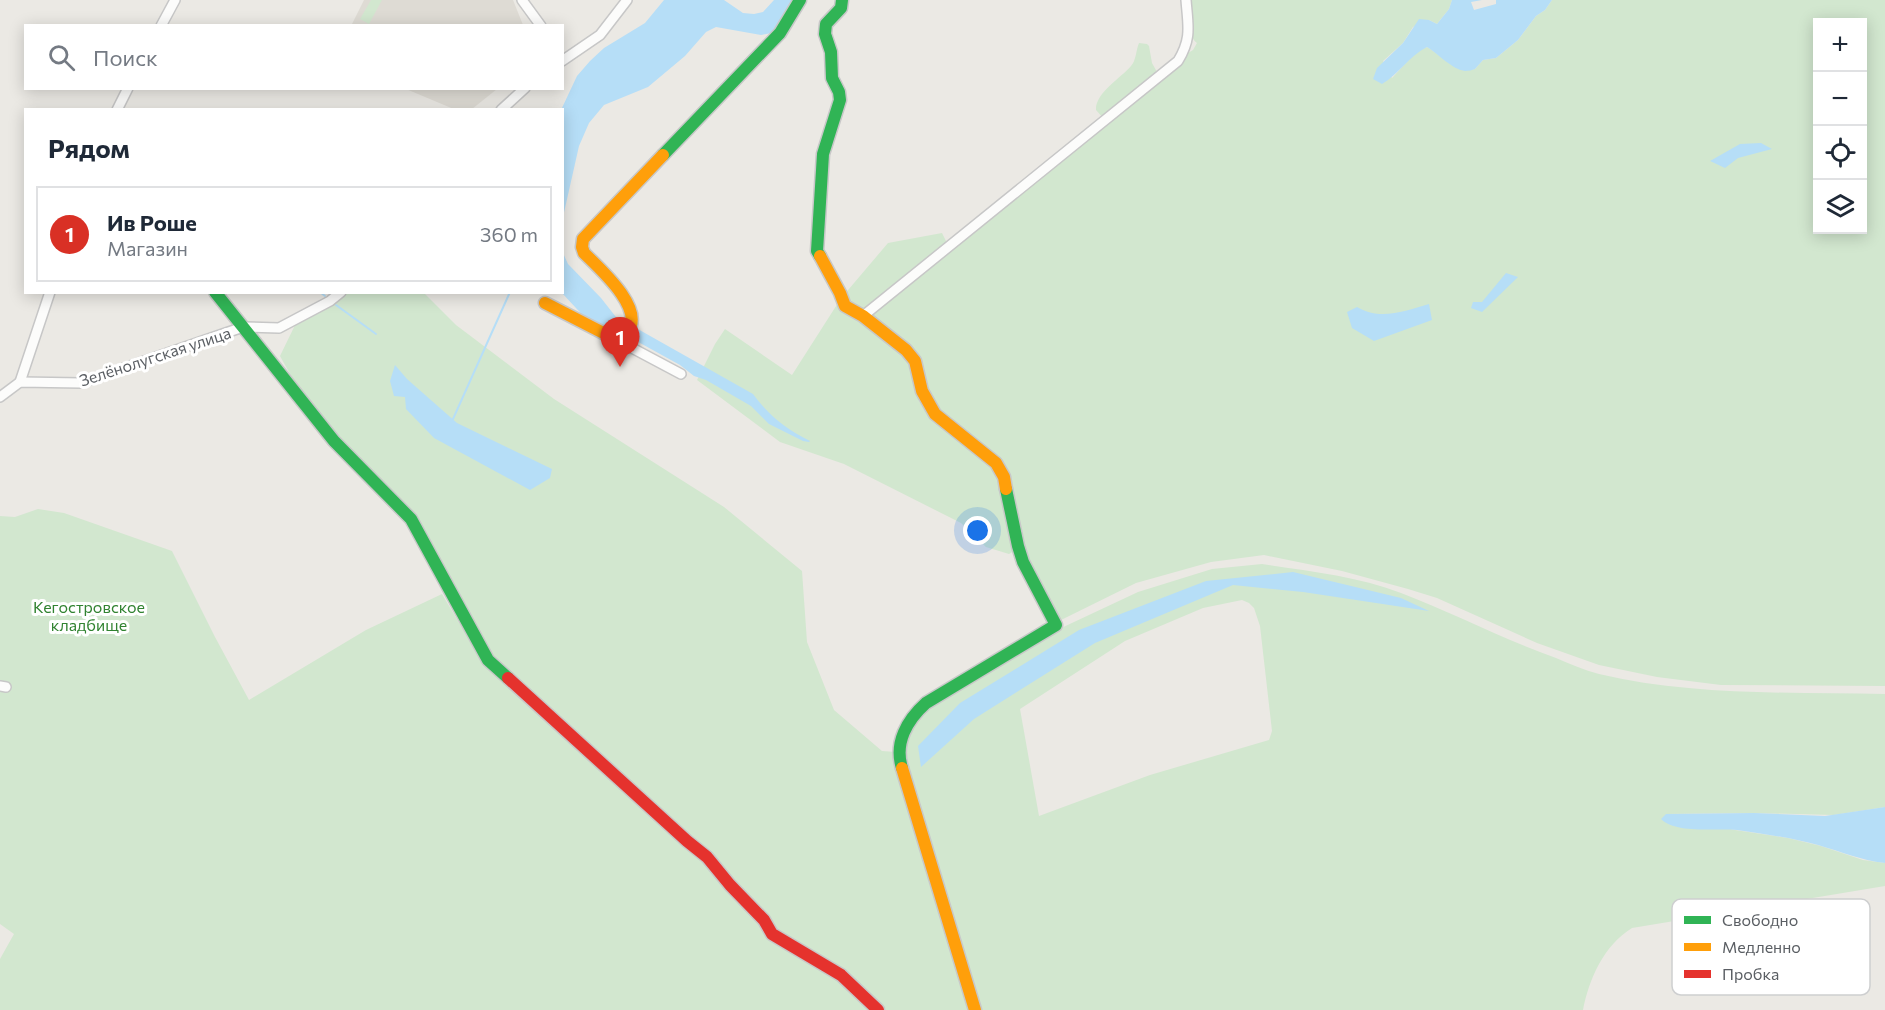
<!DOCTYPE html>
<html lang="ru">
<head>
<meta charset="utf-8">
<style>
	body { margin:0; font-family:Commissioner,sans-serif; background:#f2f2f3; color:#1f2937 }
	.controls { position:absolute; right:18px; top:18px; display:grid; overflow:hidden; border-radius:0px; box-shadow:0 3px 15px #0003 }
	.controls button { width:54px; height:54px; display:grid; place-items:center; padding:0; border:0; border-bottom:2px solid #e0e1e3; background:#fff; color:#1f2937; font:30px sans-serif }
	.you { position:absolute; left:978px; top:531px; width:21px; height:21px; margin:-15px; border:4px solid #fff; border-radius:50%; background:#1a73e8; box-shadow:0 0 0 9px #1a73e833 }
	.badge { display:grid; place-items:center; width:39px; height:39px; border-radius:50%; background:#d93025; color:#fff; font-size:20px; font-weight:700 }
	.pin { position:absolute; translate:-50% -50px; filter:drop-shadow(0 2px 3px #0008) }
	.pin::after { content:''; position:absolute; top:32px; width:21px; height:18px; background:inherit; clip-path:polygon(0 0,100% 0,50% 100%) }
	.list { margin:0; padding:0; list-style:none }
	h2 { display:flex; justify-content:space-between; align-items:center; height:78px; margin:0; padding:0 24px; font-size:26px }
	h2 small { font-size:20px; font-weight:400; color:#747a83 }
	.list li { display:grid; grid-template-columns:39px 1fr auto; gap:18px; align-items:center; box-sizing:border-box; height:96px; margin:0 12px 12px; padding:0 12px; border:2px solid #e0e1e3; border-radius:0px }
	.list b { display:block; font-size:22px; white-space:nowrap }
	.list p { margin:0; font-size:20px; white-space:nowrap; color:#747a83 }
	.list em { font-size:20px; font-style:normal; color:#747a83 }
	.icon { flex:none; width:33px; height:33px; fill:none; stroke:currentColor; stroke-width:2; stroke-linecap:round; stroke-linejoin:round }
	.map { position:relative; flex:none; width:1885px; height:1010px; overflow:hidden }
	.search { position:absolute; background:#fff; box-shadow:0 3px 15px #0003; left:24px; top:24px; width:540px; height:66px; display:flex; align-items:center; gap:15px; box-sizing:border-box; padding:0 21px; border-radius:0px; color:#747a83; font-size:22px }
	.panel { position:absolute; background:#fff; box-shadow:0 3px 15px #0003; left:24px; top:108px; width:540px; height:186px; border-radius:0px }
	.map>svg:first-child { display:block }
</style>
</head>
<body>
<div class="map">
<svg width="1885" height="1010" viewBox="0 0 1885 1010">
	<rect width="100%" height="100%" fill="#ebe9e4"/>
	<!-- education -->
	<g fill="#dedbd4">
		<path d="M364,0H513L523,25L351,26Z"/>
		<path d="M406,89L497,88V89L472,109L456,110Z"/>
	</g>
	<!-- green -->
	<g fill="#d2e7cf" fill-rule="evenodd">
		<path d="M371,0H382L369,24L360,19Z"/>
		<path d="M1187,0H1452L1449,9L1437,24L1429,20L1413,27L1403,43L1383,61L1392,78L1416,52L1427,47C1444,57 1454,72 1475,69L1483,60L1496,58L1518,40L1536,16L1545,10L1552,0H1885V686L1721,685L1657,677L1599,665L1537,643L1437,598L1408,589L1342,571L1264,555L1211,562L1136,583L1059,621L1026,562L1004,469L934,412L907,347L843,296L888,243L942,233L948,245L1104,119L1096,110C1095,93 1121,78 1131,66C1136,61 1136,50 1139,43L1147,44L1149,46L1152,63L1157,72L1193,50L1197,43C1187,36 1189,12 1187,0ZM1818,22H1862V230H1818Z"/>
		<path d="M347,293H424L456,325L554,399L724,507L802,571L807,642L834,710L882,751L896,752L971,1010H881L779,936L750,899L491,658L412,514L337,439L290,374L280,356L297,321L330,305Z"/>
		<path d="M838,303L901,354L912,369L919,401L928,415L985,458L998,473L1014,551L1009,554L986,547L961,523L844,464L780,442L697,380L715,344L725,329L792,375Z"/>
		<path d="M38,509L64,513L172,551L215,637L249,700L366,630L442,594L482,661L705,859L749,909L839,977L875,1010H0V959L14,934L0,924V516L15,517Z"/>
		<path d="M1262,564C1308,571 1357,576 1401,593C1453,613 1503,639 1556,658C1570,664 1584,670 1599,674C1692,696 1790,692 1885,694V807L1834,815L1754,813L1666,814L1735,830L1788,838L1821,846L1863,860L1885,863V886L1632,928C1604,945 1589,979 1583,1010H977L905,765V741L920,713L1057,630L1138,592L1212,569ZM1242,600L1249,603L1254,608L1260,626L1272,731L1269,740L1150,775L1039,816L1020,709L1125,641L1203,608Z"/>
	</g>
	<!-- water -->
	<g fill="#b6def7">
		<path d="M664,0H724L743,13L754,14L763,12L774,0H796L772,33L761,35L716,27L706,32L685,56L648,87L604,105L589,123L579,146L563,217L562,110H561L577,76L590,61L604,48L645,23Z"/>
		<path d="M1452,0H1482L1471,2L1474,10L1496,4V0H1552L1545,10L1536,16L1518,40L1496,58L1483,60L1475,69C1472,70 1469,71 1465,71C1451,69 1439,54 1427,47C1409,56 1399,74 1382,84L1373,79L1377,68L1403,43L1419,19L1429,20L1437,24L1449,9Z"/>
		<path d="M1761,143L1772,149L1738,158L1725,168L1710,161L1740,144Z"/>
		<path d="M563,253L568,264L601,298L623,326L616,333L589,322L562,293Z"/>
		<path d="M1506,273L1518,277L1482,312L1471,308L1473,302H1482Z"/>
		<path d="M1429,304L1432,320L1374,341L1352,328L1347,312L1357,307C1381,321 1404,311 1429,304Z"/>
		<path d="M636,328L753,394C769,416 786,429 810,441L809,442L803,441L769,424L751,406L706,380L694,376L680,365L631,338Z"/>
		<path d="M395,365L407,379L457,423L552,469L550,478L530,490L434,438L406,409L405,397L394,396L390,381Z"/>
		<path d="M1293,572L1401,598L1429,611L1303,592L1233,585L1095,643L974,719L921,767L918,746L960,703L1079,630L1206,581Z"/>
		<path d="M1885,807V863C1860,860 1842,852 1818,845C1792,838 1765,834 1737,830C1716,828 1676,834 1661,819L1666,814L1754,813L1825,816Z"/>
	</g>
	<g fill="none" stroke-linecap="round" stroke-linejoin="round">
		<!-- stream -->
		<g stroke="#b6def7" stroke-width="2">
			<path d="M320,292L325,296"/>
			<path d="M336,305L376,334"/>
			<path d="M453,419L510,292"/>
		</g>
		<!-- street casing -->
		<g stroke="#c7c7c7" stroke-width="12">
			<g id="street">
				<path d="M522,0L541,26"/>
				<path d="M161,26L175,0"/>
				<path d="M562,61L600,35L627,0"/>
				<path d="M117,110L128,88"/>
				<path d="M501,110L525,88"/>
				<path d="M863,316L1178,61C1192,38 1188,26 1186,0"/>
				<path d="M617,340L681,374"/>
				<path d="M20,382L50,292"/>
				<path d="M0,397L20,382L81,383L243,327L279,328L330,301L341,292"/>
				<path d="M0,686L6,687"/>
			</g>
		</g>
		<!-- fast casing -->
		<g stroke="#c8c8c8" stroke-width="15">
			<g id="fast">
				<path d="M663,155L780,33L800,0"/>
				<path d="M820,256L817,251L823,154L840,100L839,92L832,78L831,52L825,34L826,24L841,8L842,0"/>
				<path d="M215,292L334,441L411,519L488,660L508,678"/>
				<path d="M902,768C894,743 907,720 926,703L1056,625L1023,562L1018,546L1006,489"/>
			</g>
		</g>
		<!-- slow casing -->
		<g stroke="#c8c8c8" stroke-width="15">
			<g id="slow">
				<path d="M820,256L840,293L845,306L863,316L906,350L915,361L922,391L935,414L996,463L1004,477L1006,489"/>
				<path d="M545,303L617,340C620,337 626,334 628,331C645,308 599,268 584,253L582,247L583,239L663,155"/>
				<path d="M902,768L975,1010"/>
			</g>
		</g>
		<!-- jam casing -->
		<g stroke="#c8c8c8" stroke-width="15">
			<path id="jam" d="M508,678L687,841L707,857L730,885L764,920L772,934L841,975L878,1010"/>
		</g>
		<!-- street -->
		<use href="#street" stroke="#fcfcfb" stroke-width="9"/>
		<!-- fast -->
		<use href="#fast" stroke="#30b455" stroke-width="12"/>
		<!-- slow -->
		<use href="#slow" stroke="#ff9f0a" stroke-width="12"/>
		<!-- jam -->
		<use href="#jam" stroke="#e5322d" stroke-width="12"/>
	</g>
	<g text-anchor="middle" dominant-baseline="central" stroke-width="6" stroke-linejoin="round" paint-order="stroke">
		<!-- street labels -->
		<g font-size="16" fill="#5a5e63" stroke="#fff">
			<text transform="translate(155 356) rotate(-18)">Зелёнолугская улица</text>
		</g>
		<!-- park labels -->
		<g font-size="16" fill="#318331" stroke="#fff">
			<text x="89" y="606">Кегостровское<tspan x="89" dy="18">кладбище</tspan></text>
		</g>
	</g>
	<!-- legend -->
	<rect x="1672" y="899" width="198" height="96" rx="9" fill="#fff" stroke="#cecfd0" stroke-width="1.5"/>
	<rect x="1684" y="916" width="27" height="8" fill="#30b455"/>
	<rect x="1684" y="943" width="27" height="8" fill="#ff9f0a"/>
	<rect x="1684" y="970" width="27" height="8" fill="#e5322d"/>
	<g font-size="16" fill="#5a5e63">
		<text x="1722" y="926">Свободно</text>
		<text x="1722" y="953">Медленно</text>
		<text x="1722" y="980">Пробка</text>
	</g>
</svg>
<div class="controls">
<button>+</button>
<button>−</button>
<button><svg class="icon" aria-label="locate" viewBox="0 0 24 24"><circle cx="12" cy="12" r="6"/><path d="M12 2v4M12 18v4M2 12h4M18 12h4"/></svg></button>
<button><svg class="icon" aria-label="layers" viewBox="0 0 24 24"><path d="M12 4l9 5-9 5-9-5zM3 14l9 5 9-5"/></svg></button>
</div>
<div class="you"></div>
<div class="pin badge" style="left:620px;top:367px">1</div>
<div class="search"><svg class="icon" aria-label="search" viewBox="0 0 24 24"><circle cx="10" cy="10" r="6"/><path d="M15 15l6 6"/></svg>Поиск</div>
<section class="panel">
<h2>Рядом<small></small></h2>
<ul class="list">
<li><span class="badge">1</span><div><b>Ив Роше</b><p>Магазин</p></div><em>360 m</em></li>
</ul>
</section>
</div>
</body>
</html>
